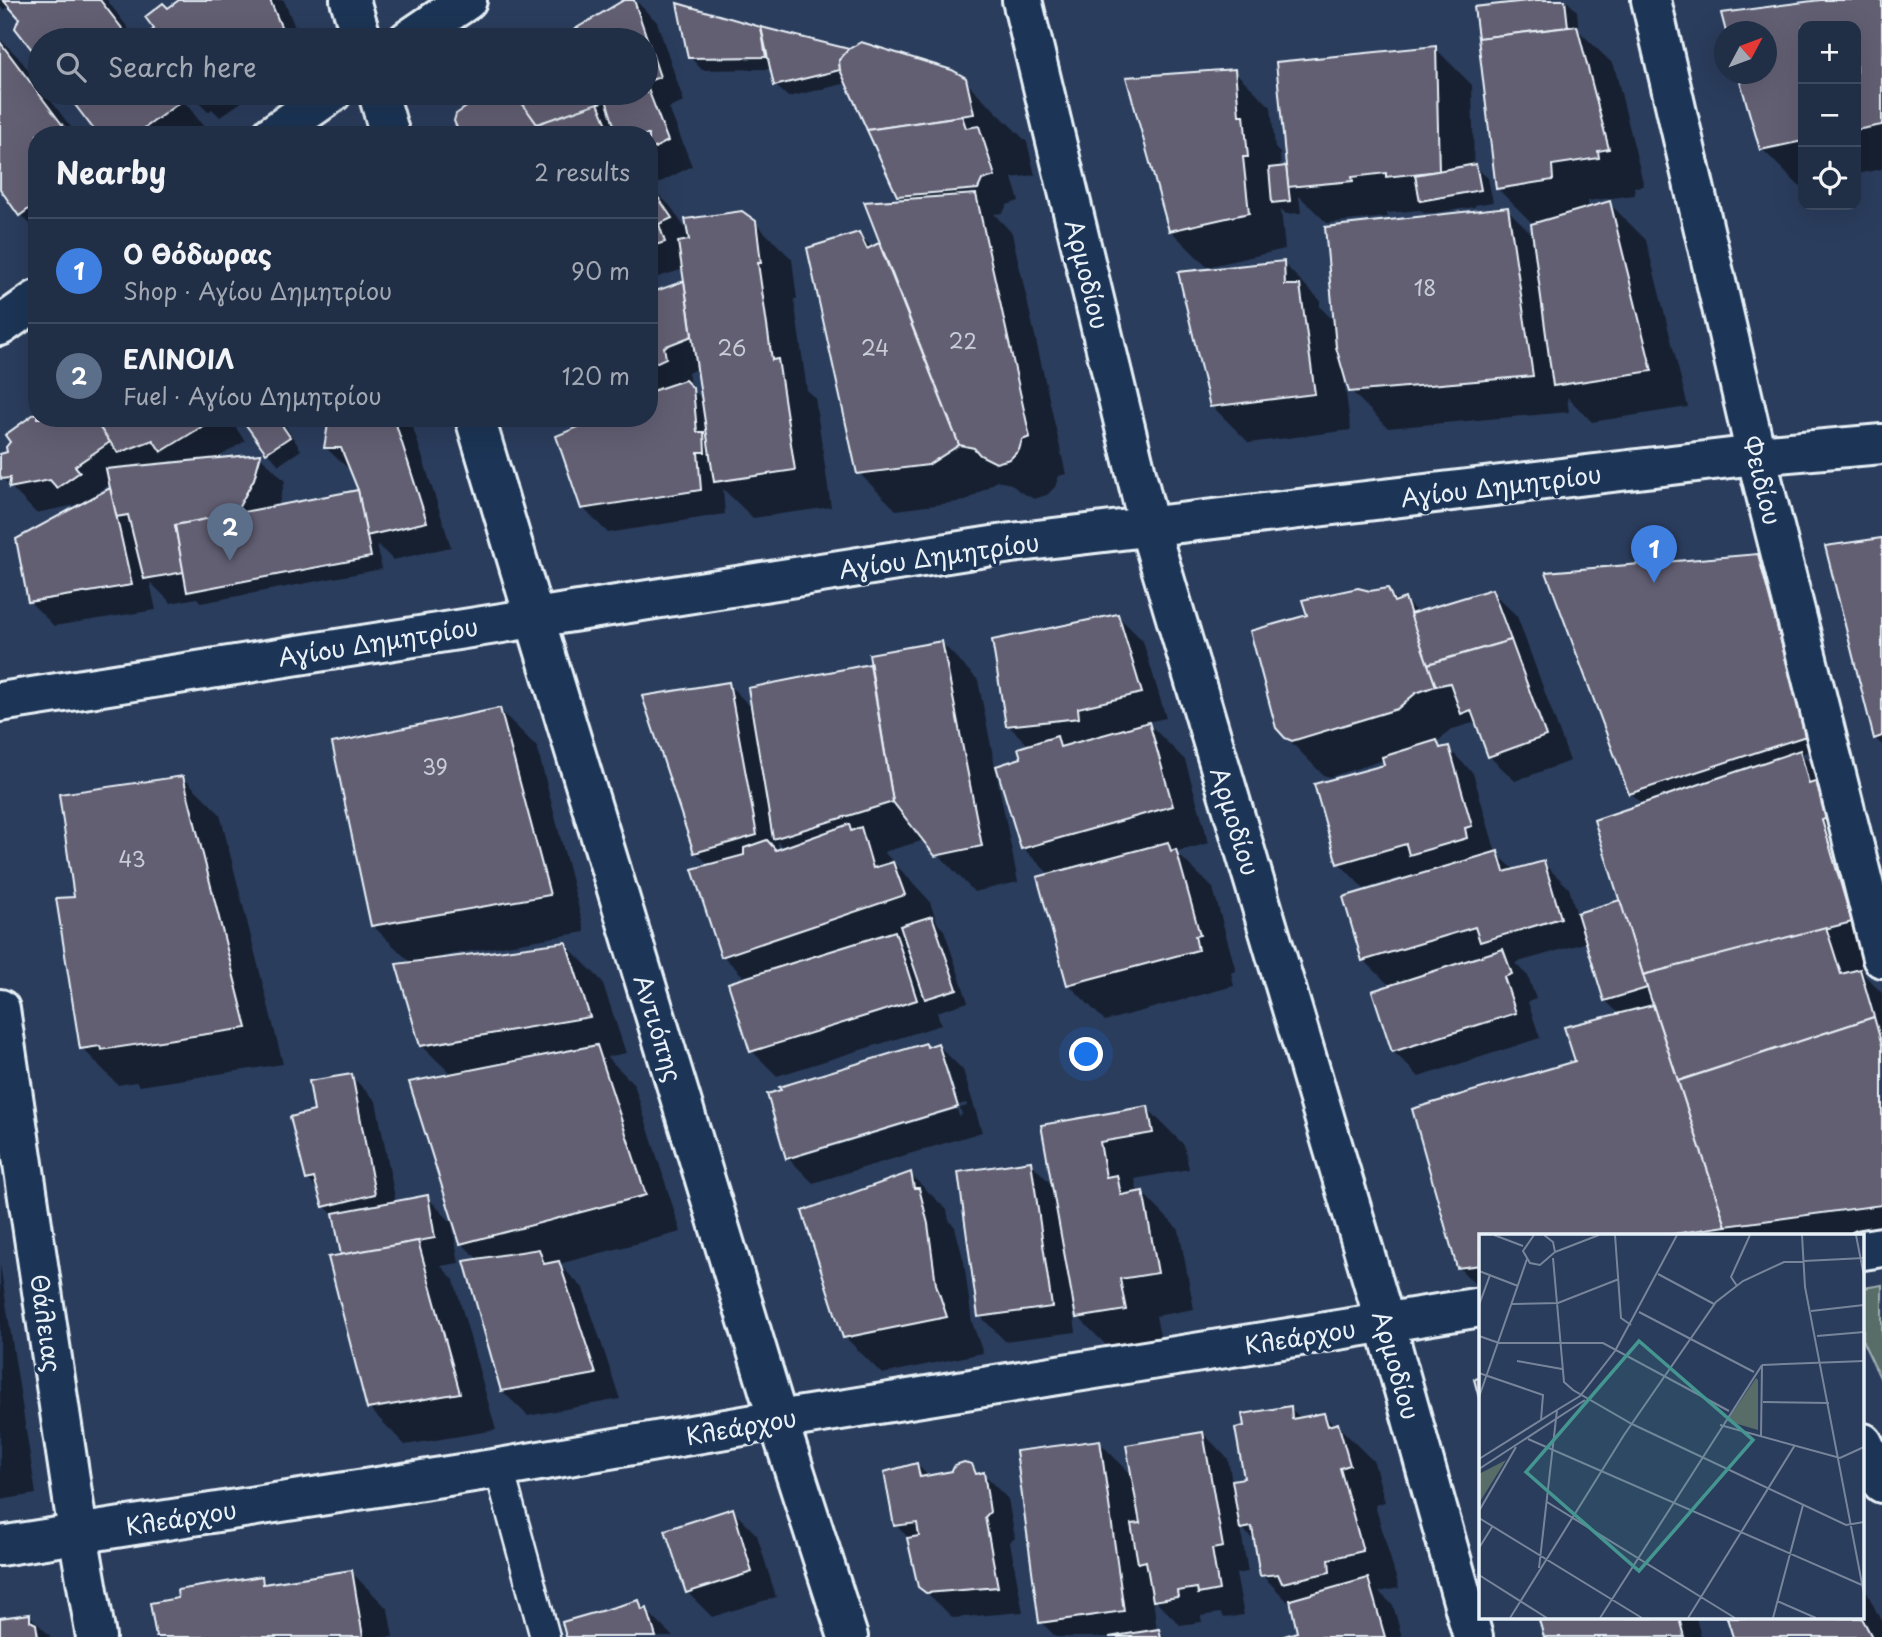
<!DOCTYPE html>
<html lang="en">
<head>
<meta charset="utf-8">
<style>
	body { margin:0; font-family:"Playpen Sans",sans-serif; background:#28364d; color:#f1f3f6 }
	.controls { position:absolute; right:21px; top:21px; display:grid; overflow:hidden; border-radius:14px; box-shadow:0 7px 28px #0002 }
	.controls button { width:63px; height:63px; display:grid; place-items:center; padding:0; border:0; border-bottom:2px solid #3d4a5f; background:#202e46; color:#f1f3f6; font:35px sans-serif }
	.compass { position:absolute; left:1714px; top:21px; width:63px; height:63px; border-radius:50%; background:#202e46; box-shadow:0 7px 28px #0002; rotate:49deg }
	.you { position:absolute; left:1087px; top:1055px; width:24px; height:24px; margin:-18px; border:5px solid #fff; border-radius:50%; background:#1a73e8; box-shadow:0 0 0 10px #1a73e833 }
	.badge { display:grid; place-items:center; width:46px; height:46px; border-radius:50%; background:#1a73e8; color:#fff; font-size:23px; font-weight:700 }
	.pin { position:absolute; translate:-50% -58px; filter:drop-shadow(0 2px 4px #0008) }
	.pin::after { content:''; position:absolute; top:37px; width:24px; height:21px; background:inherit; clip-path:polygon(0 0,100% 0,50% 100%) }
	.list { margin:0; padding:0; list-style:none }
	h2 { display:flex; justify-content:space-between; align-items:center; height:91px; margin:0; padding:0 28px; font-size:30px }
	h2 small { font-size:23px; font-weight:400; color:#a2a8b3 }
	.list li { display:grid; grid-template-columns:46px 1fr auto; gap:21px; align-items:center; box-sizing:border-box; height:105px; padding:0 28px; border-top:2px solid #3d4a5f }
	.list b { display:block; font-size:26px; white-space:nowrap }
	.list p { margin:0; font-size:23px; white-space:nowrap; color:#a2a8b3 }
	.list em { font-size:23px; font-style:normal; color:#a2a8b3 }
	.icon { flex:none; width:38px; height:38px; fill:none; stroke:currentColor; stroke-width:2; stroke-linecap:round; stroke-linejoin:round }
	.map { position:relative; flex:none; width:1882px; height:1637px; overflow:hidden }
	.search { position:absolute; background:#202e46; box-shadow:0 7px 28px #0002; left:28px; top:28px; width:630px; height:77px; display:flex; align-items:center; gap:18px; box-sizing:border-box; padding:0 24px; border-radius:38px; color:#a2a8b3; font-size:26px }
	.panel { position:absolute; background:#202e46; box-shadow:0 7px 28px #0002; left:28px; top:126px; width:630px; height:301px; border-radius:28px }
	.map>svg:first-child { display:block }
</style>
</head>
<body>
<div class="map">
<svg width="1882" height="1637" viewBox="0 0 1882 1637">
	<rect width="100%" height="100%" fill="#2b3d5d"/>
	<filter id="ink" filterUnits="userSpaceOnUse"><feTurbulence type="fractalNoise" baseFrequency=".0143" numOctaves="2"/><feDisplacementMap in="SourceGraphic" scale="14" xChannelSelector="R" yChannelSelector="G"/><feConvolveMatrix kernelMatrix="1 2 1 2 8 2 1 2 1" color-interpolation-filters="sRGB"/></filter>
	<g filter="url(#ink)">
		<!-- green -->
		<path fill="#586c68" stroke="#a0aeb0" stroke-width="2" d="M1882,1285V1382L1863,1342V1288Z"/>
		<!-- shadow -->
		<g fill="#0007" fill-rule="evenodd">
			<path d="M0,0H107L137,40H40V57L17,27L21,18L9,4L5,10L0,7Z"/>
			<path d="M182,0H284L300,40H147L146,38L156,29L168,10Z"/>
			<path d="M628,0H635L657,22L684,102L669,108L692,166L651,187L671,207L689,234L754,222L792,259L797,299H794L807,390L815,398L831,507L753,518L723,489L725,514L608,533L583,508L579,429L568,418H595L596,422L649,418V135L457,115L490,93H646V40H586L578,30ZM684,269L686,282L654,294L651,291L657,289L655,278ZM699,368L704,401L687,385L690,384L688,373Z"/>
			<path d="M1553,0H1566L1577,11L1579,31L1614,65L1644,186L1634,187L1635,195L1588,201L1589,209L1609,203L1646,240L1688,407L1592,422L1567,397L1569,412L1388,428L1351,391L1345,372H1343L1351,430L1249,443L1212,406L1283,263L1320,300V307L1336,323L1507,209L1535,237L1533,224L1497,188L1476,8Z"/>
			<path d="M1833,0H1882V169L1856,174V26H1803V185L1799,186L1762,149L1740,74H1766V32Z"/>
			<path d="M761,29L964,80L1027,142L1035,175L1012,178L1019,201L1007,205L1003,213L994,214L1012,233L1066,474L1059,476L1055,487L1047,495L1034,499L1019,491L1011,484L997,481L966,501L896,510L859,473L858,234L873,248L882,244L904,201L898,195L848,83L788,97L775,85L771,69L702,70L690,57ZM968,113L969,116L900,127V123Z"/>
			<path d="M0,39L20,59L40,86V93H45L77,135H37V231L21,215L0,186Z"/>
			<path d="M1435,48L1472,85L1474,166L1488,178L1493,202L1475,205V207L1434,213H1424L1420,210L1387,213L1388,217L1327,223L1299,196L1301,213L1286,214L1281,209L1285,249L1207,267L1170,230L1234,71L1271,107L1275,148L1280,153L1281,168H1288Z"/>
			<path d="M68,93H178L210,135H101Z"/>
			<path d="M189,93H254L220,117L212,109L208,112Z"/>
			<path d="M37,418H229L245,441L214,460L260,456L285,481L278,507L360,492L353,473L326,448L331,418H410L451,547L393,560L377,544L382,569L201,603L197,598L171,603L150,582L156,610L54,626L29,601L78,507L76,505L36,513L2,478L0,459V455L9,453ZM111,484L112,489L101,495L98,492Z"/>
			<path d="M243,418H280L301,450L279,465L267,452Z"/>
			<path d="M1882,540V745L1875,738Z"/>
			<path d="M1758,556L1770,568L1817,748L1801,754L1836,789L1882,959L1861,964L1865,976L1882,993V1246L1863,1236H1481V1290L1459,1268L1577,1063L1620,1015L1605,1000L1588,942L1515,963L1528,976L1536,999L1528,1002L1540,1038L1419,1077L1394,1052L1374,992L1391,987L1364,960L1401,882L1400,878L1364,889L1339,863L1386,766L1384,760L1330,777L1323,775L1286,737L1309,616L1370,593L1387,590L1399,602L1404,600L1418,613L1491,591L1517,616L1570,761L1515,781L1489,756L1480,729L1473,723L1453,729L1437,742L1444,749L1448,748L1473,773L1496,853L1516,871L1543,863L1569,888L1577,915L1622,902L1643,805L1631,793Z"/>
			<path d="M1118,616L1143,641L1166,718L1147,722L1185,760L1209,843L1176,852L1213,888L1236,971L1231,973L1234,986L1105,1021L1068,984L1050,875L1023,848V759L1029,746L1008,725Z"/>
			<path d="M942,643L978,680L1018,882L974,892L925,840L884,852L929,900L938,924L944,930L968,1002L937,1012L941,1025L777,1076L752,1051L746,979L723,956L710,866L696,852L728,684L753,709L750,690L872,666ZM777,841L785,849L779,851Z"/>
			<path d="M500,710L537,747L585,932L443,956V959L565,944L602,981L626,1053L607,1057L634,1084L681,1232L559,1264L583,1288L620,1399L528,1416L502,1391L479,1260L461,1243L452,1075L421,1045L411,963L372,925Z"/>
			<path d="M183,777L220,814L283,1064L140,1086L136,1082L118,1085L82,1048L76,898Z"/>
			<path d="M925,1045L928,1048L938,1045L963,1070L982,1132L813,1183L788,1158ZM944,1069H948L959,1105L966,1103L967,1106L960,1108L962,1115L959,1116L957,1109L801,1156V1152Z"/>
			<path d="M351,1076L376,1101L396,1203L427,1197L452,1223L459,1263L441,1266L454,1280L496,1430L405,1445L369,1408L336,1217L324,1206L320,1192L308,1179L316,1112Z"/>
			<path d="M1147,1108L1184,1145L1189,1169L1135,1179L1138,1194L1143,1193L1179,1230L1194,1309L1156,1316L1162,1346L1115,1354L1078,1317L1074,1295L1071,1296L1076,1332L1005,1341L980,1316L1031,1163L1054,1187L1043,1126Z"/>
			<path d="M910,1174L947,1210L949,1220L955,1227L964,1262L972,1322L983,1353L882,1374L845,1337Z"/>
			<path d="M0,1264L36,1494L0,1500Z"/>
			<path d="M1290,1408L1302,1419L1324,1415L1334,1426L1337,1425L1374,1462L1385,1502L1375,1505L1399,1588L1379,1592L1393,1605L1402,1637H1287L1299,1633L1293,1607L1262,1575L1256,1543L1240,1526L1248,1572L1236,1574L1244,1615L1224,1618L1220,1613L1201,1616L1202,1622L1180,1625L1153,1598L1157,1631L1165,1637H1056L1041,1622L1099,1442L1133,1476L1203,1433L1228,1459L1232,1482L1246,1480Z"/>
			<path d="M917,1464L929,1477L953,1473L971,1466L980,1475L983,1474L1008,1499L1015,1538L1010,1542L1023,1612L953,1618L920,1586L910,1539L895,1525Z"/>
			<path d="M732,1510L757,1535L776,1597L712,1617L687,1592Z"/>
			<path d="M351,1572L388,1609L393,1637H157L262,1578L269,1585Z"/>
			<path d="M1863,1584L1882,1623V1637H1735L1729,1618H1863Z"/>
			<path d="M638,1602L673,1637H568Z"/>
			<path d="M29,1615L51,1637H0V1620Z"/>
			<path d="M1552,1618H1696L1701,1637H1546L1541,1621Z"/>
		</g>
		<!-- building -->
		<g fill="#635e73" stroke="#e8f1f8" stroke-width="2">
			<path d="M3,0H100L131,40H40V60L15,28L19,18Z"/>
			<path d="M179,0H270L282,29L266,40H145L143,38L154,29L145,17L163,3L168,8Z"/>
			<path d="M624,0H634L660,77L646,82V40H584L575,29Z"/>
			<path d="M1537,0H1565L1568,27L1478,38L1474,7Z"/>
			<path d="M1820,0H1882V125L1856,130V26H1803V141L1760,150L1738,74H1766V32H1726L1721,13Z"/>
			<path d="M677,3L761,27L766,57L688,58Z"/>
			<path d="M1577,26L1609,149L1598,151L1599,158L1552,165L1553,180L1496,189L1478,38Z"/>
			<path d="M761,27L849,49L839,60L840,70L774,86Z"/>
			<path d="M0,42L70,135H37V203L19,216L0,189Z"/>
			<path d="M861,42L952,70L966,78L974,114L867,130L840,70L839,60L849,49Z"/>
			<path d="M1436,46L1439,171L1386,177V173L1352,177L1353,181L1288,187L1276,62Z"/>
			<path d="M1235,69L1239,115H1244L1248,157H1243L1249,213L1169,231L1126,77Z"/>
			<path d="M646,84L668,141L649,151V135H617L604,93H646Z"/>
			<path d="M66,93H171L179,103L135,135H98Z"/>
			<path d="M487,93H515L537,124L541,135H460L454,121L456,114Z"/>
			<path d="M515,93H604L608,100L537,124Z"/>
			<path d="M598,103L608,127L614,125L617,135H541L537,124Z"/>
			<path d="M962,116L966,128L979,126L995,176L982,180L978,189L897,196L867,130Z"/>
			<path d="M1476,164L1481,190L1420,201L1415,175Z"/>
			<path d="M1286,166L1290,201L1272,203L1269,168Z"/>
			<path d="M649,184L672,218L659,224L665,242L649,247Z"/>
			<path d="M976,194L1030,437L1022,440L1019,450L1010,459L996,463L980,455L974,448L959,445L864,202Z"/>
			<path d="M1610,201L1652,371L1553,386L1531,224Z"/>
			<path d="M1508,207L1533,376L1349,392L1336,347L1325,227Z"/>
			<path d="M742,211L756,221L761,263H758L772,360L778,359L795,470L714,482L678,242L689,240L685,219Z"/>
			<path d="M859,232L867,249L879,243L959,445L928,465L857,474L807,248Z"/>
			<path d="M1284,261L1285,285H1300L1315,394L1210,407L1178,272Z"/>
			<path d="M684,281L692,336L664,347L666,358L649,366V287L653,292Z"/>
			<path d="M685,380L693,388L697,432H704L705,452H698L701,490L581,509L556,436L600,418H649V400L652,399L649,392Z"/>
			<path d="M37,412V418H93L110,442L75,466L80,472L57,488L50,480L9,488L10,478L1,479L0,474V454L7,452L6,447L10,442L5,435Z"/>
			<path d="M93,418H216L161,452L153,440L118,453Z"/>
			<path d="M241,418H277L290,437L266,453Z"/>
			<path d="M329,418H394L427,522L366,536L358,490L341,448H324Z"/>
			<path d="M261,454L254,479L235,514L175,525L184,572L144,579L128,515L116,517L106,469Z"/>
			<path d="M110,488L132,585L28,602L16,539Z"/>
			<path d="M358,490L371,557L187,592L175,525Z"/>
			<path d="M1882,538V736L1874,739L1825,546Z"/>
			<path d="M1758,554L1806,736L1629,794L1546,572Z"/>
			<path d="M1358,588L1370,591L1388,588L1394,602L1405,598L1436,686L1416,693L1397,709L1292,741L1285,738L1276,728L1250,631L1307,615L1302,600Z"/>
			<path d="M1492,589L1511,640L1428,664L1410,614Z"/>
			<path d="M1118,614L1142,693L1078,708L1079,718L1006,726L992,640Z"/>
			<path d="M1511,640L1546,736L1488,757L1471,710L1461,714L1450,683L1436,686L1428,664Z"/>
			<path d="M942,641L982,846L935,856L893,802L869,654Z"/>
			<path d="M870,664L893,802L773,839L748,688Z"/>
			<path d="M729,682L757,835L694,853L642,696Z"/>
			<path d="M500,708L550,895L371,926L332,743Z"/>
			<path d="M1149,722L1173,806L1021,849L996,766L1021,758L1018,748L1057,736L1060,747Z"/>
			<path d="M1437,740L1440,748L1449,746L1472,826L1465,828L1467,838L1409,855L1406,844L1337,864L1314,784L1384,765L1382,757Z"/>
			<path d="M1800,750L1809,784L1818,781L1830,817L1822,820L1852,922L1643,975L1594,820Z"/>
			<path d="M183,776L247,1028L101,1050L100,1046L80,1049L56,898L74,897L59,794Z"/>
			<path d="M849,824L851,831L861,827L873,868L893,862L905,895L721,957L692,869L744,855V848L767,840L776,850Z"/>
			<path d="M1168,842L1171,851L1176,849L1200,935L1195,936L1198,950L1067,985L1037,877Z"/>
			<path d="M1498,851L1504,872L1544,861L1561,918L1480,942L1475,927L1362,961L1343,897Z"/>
			<path d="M1620,900L1647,988L1604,1001L1577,913Z"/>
			<path d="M932,916L957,989L925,999L900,926Z"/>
			<path d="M1826,927L1841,974L1860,969L1874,1017L1678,1081L1643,975Z"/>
			<path d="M895,931L917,1000L750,1052L728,983Z"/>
			<path d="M566,942L590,1017L420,1046L396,964Z"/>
			<path d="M1503,949L1512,974L1504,977L1516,1013L1392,1052L1372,991Z"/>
			<path d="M1653,1005L1726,1226L1661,1236H1481V1265L1457,1268L1412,1109L1575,1061L1564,1027Z"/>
			<path d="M1874,1017L1882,1045V1205L1726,1226L1678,1081Z"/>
			<path d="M926,1043L927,1047L938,1043L958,1107L786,1159L767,1094L781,1090L779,1087Z"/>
			<path d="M597,1045L646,1195L460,1244L409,1082Z"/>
			<path d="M352,1074L375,1194L323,1207L314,1178L306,1180L290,1117L314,1111L309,1081Z"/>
			<path d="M1148,1106L1153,1133L1100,1142L1106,1177L1117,1175L1121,1195L1143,1191L1158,1273L1120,1279L1126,1310L1076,1318L1041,1125Z"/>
			<path d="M1031,1161L1052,1307L978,1317L958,1172Z"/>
			<path d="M911,1172L914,1188H919L928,1224L936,1284L947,1317L843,1338L802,1211Z"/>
			<path d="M428,1195L435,1238L341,1255L333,1213Z"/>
			<path d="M418,1241L460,1393L367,1409L328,1257Z"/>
			<path d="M539,1249L544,1264L559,1261L596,1374L501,1391L464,1261Z"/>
			<path d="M1481,1378V1405L1474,1379Z"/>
			<path d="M1291,1406L1292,1419L1324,1413L1328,1426L1338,1423L1350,1465L1340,1468L1363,1551L1329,1559L1330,1572L1282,1583L1278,1574L1260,1576L1252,1527L1240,1529L1232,1480L1244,1478L1235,1428L1244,1426L1242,1414Z"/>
			<path d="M1203,1432L1223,1547L1212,1549L1219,1590L1198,1594L1197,1588L1177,1591L1178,1597L1153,1601L1146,1561L1138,1563L1131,1524L1140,1523L1126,1445Z"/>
			<path d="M1100,1440L1124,1611L1039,1623L1016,1451Z"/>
			<path d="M964,1462L972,1464L976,1474L984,1472L990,1512L985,1517L998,1587L926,1593L918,1587L907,1538L919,1536L917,1523L894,1526L884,1472L917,1463L920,1477L952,1471L955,1465Z"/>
			<path d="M733,1508L752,1572L686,1593L665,1530Z"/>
			<path d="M352,1570L363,1637H156L150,1603L178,1598L177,1590L262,1576L263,1584Z"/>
			<path d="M1368,1578L1385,1637H1281L1297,1632L1290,1600Z"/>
			<path d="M639,1600L642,1610L647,1608L656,1637H566L562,1622Z"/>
			<path d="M30,1614V1621L36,1624L38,1637H0V1618Z"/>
			<path d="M1545,1618H1679L1684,1637H1544L1539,1620Z"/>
			<path d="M1727,1618H1862L1872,1637H1733Z"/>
			<path d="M1159,1629L1161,1637H1109Z"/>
		</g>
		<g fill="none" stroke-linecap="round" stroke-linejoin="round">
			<!-- lane casing -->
			<g stroke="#e8f1f8" stroke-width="33">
				<path id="lane" d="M499,1468L545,1637"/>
			</g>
			<!-- street casing -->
			<g stroke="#e8f1f8" stroke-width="44">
				<g id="street">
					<path d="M1022,0L1149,527L1385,1322L1473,1637"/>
					<path d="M1651,0L1756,455L1882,958"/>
					<path d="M534,616L778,1420L848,1637"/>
					<path d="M0,1009L78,1533L96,1637"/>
					<path d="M1863,1250L1882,1247"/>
					<path d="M1863,1443L1882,1483"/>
					<path d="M0,1546L499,1468L778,1420L1481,1307"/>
				</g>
			</g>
			<!-- secondary casing -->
			<g stroke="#e8f1f8" stroke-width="44">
				<g id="secondary">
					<path d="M350,0L362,40"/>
					<path d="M408,40L467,0"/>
					<path d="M378,93L390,135"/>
					<path d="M272,135L332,93"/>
					<path d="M0,326L37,300"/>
					<path d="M475,418L534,616"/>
					<path d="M0,702L1011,543L1756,455L1882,444"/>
				</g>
			</g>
			<!-- lane -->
			<use href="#lane" stroke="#1d3557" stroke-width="28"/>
			<!-- street -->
			<use href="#street" stroke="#1d3557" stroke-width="38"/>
			<!-- secondary -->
			<use href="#secondary" stroke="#1d3557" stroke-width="38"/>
		</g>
	</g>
	<g text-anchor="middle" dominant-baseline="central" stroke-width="7" stroke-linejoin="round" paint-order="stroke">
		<!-- number labels -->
		<g font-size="21" fill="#c7ccd7">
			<text x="1425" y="287">18</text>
			<text x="963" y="340">22</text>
			<text x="732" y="347">26</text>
			<text x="875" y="347">24</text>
			<text x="435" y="766">39</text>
			<text x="132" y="858">43</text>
		</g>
		<!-- street labels -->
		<g font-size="24" fill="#e8f1f8" stroke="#1d3557">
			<text transform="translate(1088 274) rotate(76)">Αρμοδίου</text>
			<text transform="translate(1763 480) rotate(76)">Φειδίου</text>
			<text transform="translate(1501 485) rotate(-7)">Αγίου Δημητρίου</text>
			<text transform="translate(939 555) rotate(-8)">Αγίου Δημητρίου</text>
			<text transform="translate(378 641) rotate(-9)">Αγίου Δημητρίου</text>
			<text transform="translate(1236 821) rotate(73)">Αρμοδίου</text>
			<text transform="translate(659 1028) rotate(73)">Αντιόπης</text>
			<text transform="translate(47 1323) rotate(82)">Θάλειας</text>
			<text transform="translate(1300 1336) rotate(-9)">Κλεάρχου</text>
			<text transform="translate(1397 1365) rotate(74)">Αρμοδίου</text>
			<text transform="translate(741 1426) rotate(-10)">Κλεάρχου</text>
			<text transform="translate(181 1517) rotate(-9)">Κλεάρχου</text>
		</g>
	</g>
	<!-- overview -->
	<g transform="translate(1479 1234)">
		<rect width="385" height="385" fill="#2b3d5d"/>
		<path d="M277,144L279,146V196L248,187ZM27,226L0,269V240Z" fill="#586c68"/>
		<path fill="none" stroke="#77859b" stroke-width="2" d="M15,1L44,12M55,1L44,17L51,29L61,31L76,18L74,8L65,1M136,1L142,84L152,91M323,1L326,53L385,360M377,1L385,42M76,18L120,1M74,24L85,148L94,156L153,190L367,291L385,288M0,37L39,52M179,40L235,70M258,52L252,43L271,1M33,70L79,69L140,45M0,71L11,41M332,77L385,71M160,78L275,138M0,102L20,109H124L250,177M338,102L385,98M38,127L83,135M283,131L385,127M0,139L64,161L62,186M0,163L48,25M284,168L350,169M241,191L361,224L385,213M282,202L283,131M49,205L383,351M0,225L78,176M0,235L106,166M68,268L256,384M0,277L37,213M0,284L163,384M0,314L13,293M60,334L78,176L101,162L136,117L198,1M0,341L68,384M298,367L337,384M31,384L145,201L237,68L264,47L305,28L385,24M121,384L283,131M209,384L316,211M294,384L324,271"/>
		<path fill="#459590" fill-opacity="0.15" stroke="#459590" stroke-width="3.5" d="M160,107L274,206L160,337L47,238Z"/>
		<rect width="385" height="385" fill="none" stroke="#e8f1f8" stroke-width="3.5"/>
	</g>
</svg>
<div class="controls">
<button>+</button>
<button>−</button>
<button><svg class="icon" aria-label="locate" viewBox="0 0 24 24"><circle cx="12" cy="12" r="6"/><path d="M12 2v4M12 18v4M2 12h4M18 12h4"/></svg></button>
</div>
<svg class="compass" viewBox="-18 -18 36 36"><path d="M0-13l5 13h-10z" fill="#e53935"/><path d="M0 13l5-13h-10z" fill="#a2a8b3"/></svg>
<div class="you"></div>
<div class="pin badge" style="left:1654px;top:583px;background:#3f7fe0">1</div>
<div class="pin badge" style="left:230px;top:561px;background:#5c6f8a">2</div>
<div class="search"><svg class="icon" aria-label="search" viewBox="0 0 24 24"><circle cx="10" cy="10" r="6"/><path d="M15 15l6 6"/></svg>Search here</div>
<section class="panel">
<h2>Nearby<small>2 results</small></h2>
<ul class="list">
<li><span class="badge" style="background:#3f7fe0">1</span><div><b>Ο Θόδωρας</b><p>Shop · Αγίου Δημητρίου</p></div><em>90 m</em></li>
<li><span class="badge" style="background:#5c6f8a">2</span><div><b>ΕΛΙΝΟΙΛ</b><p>Fuel · Αγίου Δημητρίου</p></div><em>120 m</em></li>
</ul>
</section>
</div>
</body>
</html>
